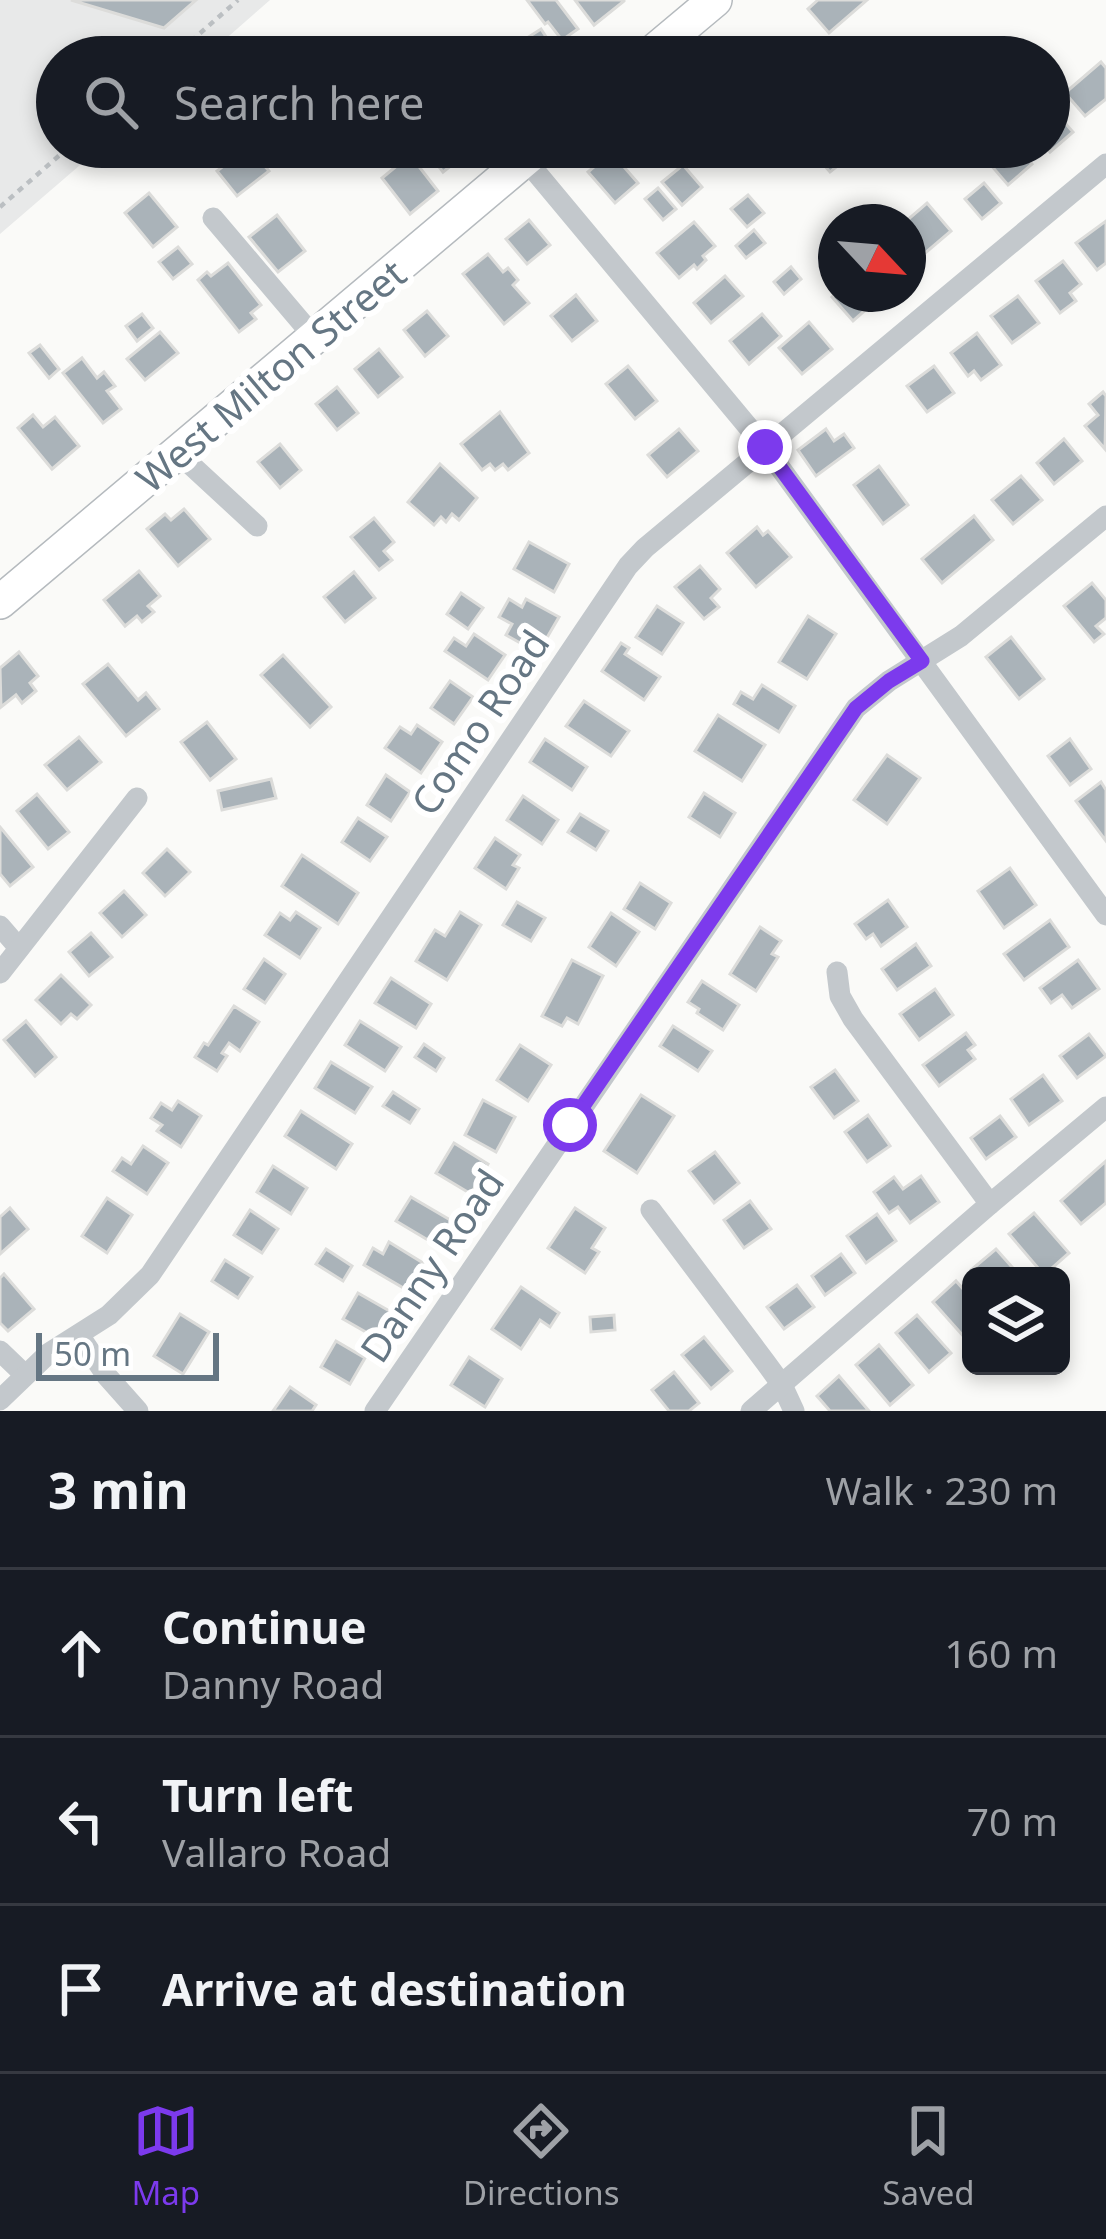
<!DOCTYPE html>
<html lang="en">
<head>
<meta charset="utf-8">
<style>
	body { margin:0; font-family:"Noto Sans",sans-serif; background:#20242c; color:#f1f3f6 }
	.controls { position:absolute; right:36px; bottom:36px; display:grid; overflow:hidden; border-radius:18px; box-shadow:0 6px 18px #0003 }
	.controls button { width:108px; height:108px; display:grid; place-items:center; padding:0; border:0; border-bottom:3px solid #363941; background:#171b24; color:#f1f3f6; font:60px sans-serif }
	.compass { position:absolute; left:818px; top:204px; width:108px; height:108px; border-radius:50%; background:#171b24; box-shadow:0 6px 18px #0003; rotate:116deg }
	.scale { position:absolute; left:36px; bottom:30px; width:183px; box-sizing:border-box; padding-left:12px; border:6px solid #657683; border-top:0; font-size:33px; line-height:42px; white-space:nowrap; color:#657683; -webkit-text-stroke:9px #fff; paint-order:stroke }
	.stop { position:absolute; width:36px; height:36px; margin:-27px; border:9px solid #7c3aed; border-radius:50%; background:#fff }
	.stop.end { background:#7c3aed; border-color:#fff; box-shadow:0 3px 12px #0008 }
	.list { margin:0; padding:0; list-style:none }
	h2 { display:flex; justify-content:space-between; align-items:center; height:156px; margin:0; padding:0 48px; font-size:51px }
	h2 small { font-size:39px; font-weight:400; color:#9ea1a6 }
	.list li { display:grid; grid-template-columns:78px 1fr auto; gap:36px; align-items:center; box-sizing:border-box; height:168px; padding:0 48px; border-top:3px solid #363941 }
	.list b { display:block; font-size:45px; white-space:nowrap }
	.list p { margin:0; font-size:39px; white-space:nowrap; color:#9ea1a6 }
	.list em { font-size:39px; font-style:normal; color:#9ea1a6 }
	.icon { flex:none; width:66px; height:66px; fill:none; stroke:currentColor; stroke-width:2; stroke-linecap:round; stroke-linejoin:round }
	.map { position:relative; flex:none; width:1106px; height:1411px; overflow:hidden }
	.search { position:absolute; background:#171b24; box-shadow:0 6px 18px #0003; left:36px; right:36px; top:36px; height:132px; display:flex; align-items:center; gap:30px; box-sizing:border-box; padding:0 42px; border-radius:66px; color:#9ea1a6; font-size:45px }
	.sheet { height:660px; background:#171b24 }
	nav { display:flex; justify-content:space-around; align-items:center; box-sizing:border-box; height:168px; border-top:3px solid #363941; background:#171b24; font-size:33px; color:#9ea1a6 }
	nav a { display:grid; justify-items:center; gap:6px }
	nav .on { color:#7c3aed }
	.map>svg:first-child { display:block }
</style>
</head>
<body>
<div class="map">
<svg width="1106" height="1411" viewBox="0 0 1106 1411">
	<rect width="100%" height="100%" fill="#fafaf8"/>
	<!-- built -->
	<path fill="#e8e9e9" d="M0,0H270L205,57H57V147H101L0,234Z"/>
	<!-- building -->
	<g fill="#aab3b9" stroke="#dcdcda" stroke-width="3">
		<path d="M71,0H196L164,28Z"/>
		<path d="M527,0H556L578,29L562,40L548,22L545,24Z"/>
		<path d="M575,0H624V1L594,25Z"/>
		<path d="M818,0H867L829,33L808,9Z"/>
		<path d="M541,29L559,57H519L513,47Z"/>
		<path d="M1101,62L1106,68V99L1085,116L1065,93Z"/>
		<path d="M1049,105L1073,132L1050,152L1046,147H1049Z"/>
		<path d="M248,147L269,171L237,196L217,171Z"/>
		<path d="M424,147H463L467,153L443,172Z"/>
		<path d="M831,147H835L845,160L830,172L818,158Z"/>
		<path d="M993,147H1018L1032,164L1008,185L983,156Z"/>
		<path d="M611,152L638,183L615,203L588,172Z"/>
		<path d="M410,155L438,191L410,214L382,178Z"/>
		<path d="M683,165L702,187L682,205L662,182Z"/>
		<path d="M984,183L1001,203L982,219L965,199Z"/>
		<path d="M658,188L676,209L663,220L645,199Z"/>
		<path d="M149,193L177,227L153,247L125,213Z"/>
		<path d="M748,195L764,213L747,227L731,209Z"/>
		<path d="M927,203L951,231L924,254L908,236V222H905Z"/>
		<path d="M277,215L305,251L278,272L249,237Z"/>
		<path d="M529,220L550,245L527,264L506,239Z"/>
		<path d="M1106,221V263L1097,270L1076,243Z"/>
		<path d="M694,222L715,246L703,256L706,260L697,269L694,265L679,278L657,253Z"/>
		<path d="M754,230L765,243L746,258L736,246Z"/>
		<path d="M178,247L192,264L173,279L159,262Z"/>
		<path d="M488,254L503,272L508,268L518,280L513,285L529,303L504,324L463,274Z"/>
		<path d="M1063,261L1081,284L1070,293L1076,301L1060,313L1036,281Z"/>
		<path d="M228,263L261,305L251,313L256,319L239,332L198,280L207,272L211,276Z"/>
		<path d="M791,267L801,279L784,294L774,282Z"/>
		<path d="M725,276L743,296L711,323L694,303Z"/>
		<path d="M836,293L874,294L878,299L853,321L832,297Z"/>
		<path d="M576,295L597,321L572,341L551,316Z"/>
		<path d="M1018,296L1039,323L1012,343L991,316Z"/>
		<path d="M427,311L448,336L425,356L404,330Z"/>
		<path d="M142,314L153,328L137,341L126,326Z"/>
		<path d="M762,314L781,336L749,364L730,341Z"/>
		<path d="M809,322L832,349L802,374L779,348Z"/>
		<path d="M160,332L178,353L145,380L127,359Z"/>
		<path d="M977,333L1001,365L981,380L974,371L968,376L951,353Z"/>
		<path d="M40,345L59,369L49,378L29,353Z"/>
		<path d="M379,349L402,377L378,397L355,369Z"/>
		<path d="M82,358L97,378L104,372L115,386L107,391L121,409L103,423L63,373Z"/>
		<path d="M628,366L657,401L635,419L606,384Z"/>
		<path d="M934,366L954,393L927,412L907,386Z"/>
		<path d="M337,387L358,413L337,430L316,404Z"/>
		<path d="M1103,392L1106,396L1105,449L1085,426L1098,415L1089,404Z"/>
		<path d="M500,412L529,453L508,470L503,464L495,470L490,464L482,470L461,444Z"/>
		<path d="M33,415L43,427L55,417L79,446L52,469L18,428Z"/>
		<path d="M679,429L698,451L667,477L648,455Z"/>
		<path d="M826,429L834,441L844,434L854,448L816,476L798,450Z"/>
		<path d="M1064,439L1082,461L1054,484L1037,463Z"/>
		<path d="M280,444L301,470L280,488L258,462Z"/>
		<path d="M440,464L477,498L459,520L452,514L446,522L441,517L434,525L408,502Z"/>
		<path d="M879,466L908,505L883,524L854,485Z"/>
		<path d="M1021,476L1042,500L1013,524L992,500Z"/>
		<path d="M184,509L210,539L178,566L147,529L165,514L171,520Z"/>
		<path d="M974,516L993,540L942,583L922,559Z"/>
		<path d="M374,518L394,542L384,551L392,560L379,570L351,537Z"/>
		<path d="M757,527L763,535L768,531L791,557L756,587L727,553Z"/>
		<path d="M529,542L569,564L554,592L514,569Z"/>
		<path d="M700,566L720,589L711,598L719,607L704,619L675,587Z"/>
		<path d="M139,571L160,596L148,606L154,612L142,622L137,616L125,626L104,600Z"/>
		<path d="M354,572L375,598L345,622L324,597Z"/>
		<path d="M1092,583L1106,600V618L1096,626L1104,634L1094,642L1064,606Z"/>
		<path d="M461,593L483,608L468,629L447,614Z"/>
		<path d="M509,599L522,607L526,599L559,617L538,653L506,635L512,624L499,617Z"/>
		<path d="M657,606L683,623L662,654L636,637Z"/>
		<path d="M808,616L836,634L807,679L779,662Z"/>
		<path d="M474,634L505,655L488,680L445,651L454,638L466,646Z"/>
		<path d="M1011,637L1044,679L1019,699L986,657Z"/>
		<path d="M621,643L629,648L625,654L660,677L644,700L602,671Z"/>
		<path d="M19,652L38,676L30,683L36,691L22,703L16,695L1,707L0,668Z"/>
		<path d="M283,655L331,707L310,727L261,675Z"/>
		<path d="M108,664L138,700L146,693L159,709L126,736L83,684Z"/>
		<path d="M450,681L473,697L454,724L431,708Z"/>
		<path d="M762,685L795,706L779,732L734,704L741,692L753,699Z"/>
		<path d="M584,701L629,731L611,756L566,726Z"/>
		<path d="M718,715L765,745L742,781L695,751Z"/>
		<path d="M207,722L236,759L210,780L181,742Z"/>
		<path d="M417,725L442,742L421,773L385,748L400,727L411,734Z"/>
		<path d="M79,737L101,762L67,790L45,765Z"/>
		<path d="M545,739L587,767L572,790L530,762Z"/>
		<path d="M1070,739L1091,769L1070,785L1048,756Z"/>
		<path d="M887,755L920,778L887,824L854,800Z"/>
		<path d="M386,775L410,792L391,821L367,805Z"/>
		<path d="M271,779L276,798L222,810L218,791Z"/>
		<path d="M1101,782L1106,790V841L1076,801Z"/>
		<path d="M704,793L735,813L720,837L689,817Z"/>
		<path d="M37,794L69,832L48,849L17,811Z"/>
		<path d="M523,796L558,820L542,844L507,820Z"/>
		<path d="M580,814L608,831L596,850L568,832Z"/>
		<path d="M358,818L387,837L370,861L342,842Z"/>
		<path d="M0,827L33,867L10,886L0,874Z"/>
		<path d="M495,838L520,855L513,865L519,868L506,889L475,868Z"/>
		<path d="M167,849L190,872L165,896L143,873Z"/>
		<path d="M302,855L358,893L338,924L282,886Z"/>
		<path d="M1010,868L1036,905L1004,928L978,891Z"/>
		<path d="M640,883L671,903L655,929L624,909Z"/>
		<path d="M124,891L146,915L122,937L100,913Z"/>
		<path d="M888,900L907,927L881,946L873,934L866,939L855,924Z"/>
		<path d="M517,902L545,918L531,941L503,925Z"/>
		<path d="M296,912L320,928L300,958L265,935L280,913L290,920Z"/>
		<path d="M460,912L481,925L447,980L416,961L435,930L445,936Z"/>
		<path d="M611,913L639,932L616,966L589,947Z"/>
		<path d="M1050,920L1069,947L1024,980L1004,954Z"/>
		<path d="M760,927L781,941L772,954L778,957L756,991L730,974Z"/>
		<path d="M91,933L112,957L89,976L69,952Z"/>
		<path d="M916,944L931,966L897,990L882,969Z"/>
		<path d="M264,959L285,974L265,1003L244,989Z"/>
		<path d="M572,960L603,976L578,1024L567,1018L562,1026L542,1016Z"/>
		<path d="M1078,960L1099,989L1072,1008L1062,995L1051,1003L1040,988Z"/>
		<path d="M61,975L91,1005L77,1019L71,1014L61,1024L36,1000Z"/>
		<path d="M391,978L431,1004L416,1028L375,1003Z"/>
		<path d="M702,981L739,1005L723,1030L697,1013L699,1009L688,1002Z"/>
		<path d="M935,989L953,1015L919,1040L900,1014Z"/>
		<path d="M234,1006L259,1022L240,1051L229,1043L222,1053L227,1056L217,1071L195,1057L204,1043L208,1045Z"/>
		<path d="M26,1021L56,1057L35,1076L4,1040Z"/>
		<path d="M360,1021L401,1047L385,1071L345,1045Z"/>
		<path d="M673,1026L712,1051L698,1071L660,1046Z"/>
		<path d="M966,1033L975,1045L968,1050L975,1059L939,1086L923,1065Z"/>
		<path d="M1089,1034L1106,1056L1077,1078L1060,1056Z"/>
		<path d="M424,1044L444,1058L436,1071L415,1057Z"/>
		<path d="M520,1045L551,1065L528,1101L497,1080Z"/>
		<path d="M331,1062L372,1087L355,1113L315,1088Z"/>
		<path d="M835,1070L858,1101L834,1118L811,1087Z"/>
		<path d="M1043,1075L1062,1101L1029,1125L1011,1099Z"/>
		<path d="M393,1092L419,1109L410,1123L383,1106Z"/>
		<path d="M641,1095L674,1116L637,1173L604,1151Z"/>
		<path d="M483,1100L515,1117L496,1152L465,1135Z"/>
		<path d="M178,1101L201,1116L181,1147L157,1131L162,1125L151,1118L161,1103L172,1110Z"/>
		<path d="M301,1111L352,1144L336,1169L285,1136Z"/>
		<path d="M868,1115L890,1146L867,1162L845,1132Z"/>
		<path d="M1000,1116L1016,1137L986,1159L971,1138Z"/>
		<path d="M454,1143L488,1164L471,1194L436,1173Z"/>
		<path d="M143,1146L168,1163L147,1194L113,1171L122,1158L131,1164Z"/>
		<path d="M715,1152L739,1183L714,1203L689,1171Z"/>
		<path d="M1106,1161V1203L1081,1224L1061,1201Z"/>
		<path d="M273,1166L307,1188L291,1214L257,1192Z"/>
		<path d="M921,1176L939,1202L910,1223L898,1207L889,1213L874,1192L894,1177L903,1189Z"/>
		<path d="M411,1197L452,1221L438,1246L396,1221Z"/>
		<path d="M107,1198L132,1215L107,1253L82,1236Z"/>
		<path d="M750,1201L771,1229L744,1248L724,1220Z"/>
		<path d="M10,1208L28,1229L0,1254V1217Z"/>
		<path d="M575,1208L605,1228L592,1248L599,1252L585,1273L548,1248Z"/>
		<path d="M250,1210L278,1229L262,1253L234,1235Z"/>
		<path d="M1034,1213L1069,1253L1044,1275L1009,1234Z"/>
		<path d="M877,1214L896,1241L866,1263L847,1236Z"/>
		<path d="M389,1242L428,1266L412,1293L364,1265L373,1248L383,1254Z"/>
		<path d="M326,1249L352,1266L343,1281L316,1264Z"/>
		<path d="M996,1249L1020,1276H976L971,1270Z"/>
		<path d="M841,1254L855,1273L825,1295L812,1276Z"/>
		<path d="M225,1260L252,1277L238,1298L212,1281Z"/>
		<path d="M4,1274L34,1309L8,1331L0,1323V1278Z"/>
		<path d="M956,1281L971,1298V1334L966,1339L933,1302Z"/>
		<path d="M797,1285L814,1307L784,1329L767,1307Z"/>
		<path d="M521,1287L559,1313L550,1327L540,1320L521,1349L492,1329Z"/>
		<path d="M358,1293L393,1313L378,1339L343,1319Z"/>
		<path d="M180,1314L209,1332L183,1374L154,1356Z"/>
		<path d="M614,1315L615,1330L591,1332L590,1317Z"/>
		<path d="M917,1315L951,1353L929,1372L896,1333Z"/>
		<path d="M704,1337L732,1371L711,1389L682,1355Z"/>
		<path d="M336,1341L365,1358L350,1384L321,1367Z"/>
		<path d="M879,1345L913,1385L890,1405L856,1365Z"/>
		<path d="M469,1357L502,1379L485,1407L451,1385Z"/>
		<path d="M674,1372L699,1403L689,1411H669L652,1390Z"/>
		<path d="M839,1376L869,1411H830L817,1396Z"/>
		<path d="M290,1387L316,1405L312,1411H273Z"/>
	</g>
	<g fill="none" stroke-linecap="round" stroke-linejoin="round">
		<!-- primary casing -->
		<g stroke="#b5babe" stroke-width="36">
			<g id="primary">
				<path d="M647,57L715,0"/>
				<path d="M0,602L540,147"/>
			</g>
		</g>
		<!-- path -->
		<g stroke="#bbbfc2" stroke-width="4.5" stroke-dasharray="6 6" stroke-linecap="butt">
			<path d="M173,57L238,0"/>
			<path d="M0,207L69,147"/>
		</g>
		<!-- street -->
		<g stroke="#c3c8cc" stroke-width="21">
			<path d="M525,159L765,447L1106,915"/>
			<path d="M213,218L314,337"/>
			<path d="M178,453L257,526"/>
			<path d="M0,926L19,948"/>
			<path d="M837,972L840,996L853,1019L990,1204"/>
			<path d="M0,973L137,798"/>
			<path d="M651,1210L766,1363L782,1385L794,1411"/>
			<path d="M79,1335L106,1375L138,1411"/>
			<path d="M0,1351L24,1374"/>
			<path d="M0,1400L49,1353L109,1315L150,1275L628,566L645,548L1106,164"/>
			<path d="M375,1411L856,708L889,681L961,636L1106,516"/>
			<path d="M751,1411L990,1204L1106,1107"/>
		</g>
		<!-- primary -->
		<use href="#primary" stroke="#fff" stroke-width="33"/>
	</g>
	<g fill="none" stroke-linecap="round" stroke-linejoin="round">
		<!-- route -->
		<path stroke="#7c3aed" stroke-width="15" d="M570,1125L856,708L889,681L922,661L765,447"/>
	</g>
	<g text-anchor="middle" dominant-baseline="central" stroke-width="12" stroke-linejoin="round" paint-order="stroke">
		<!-- street labels -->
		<g font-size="39" fill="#657683" stroke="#fff">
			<text transform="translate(270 375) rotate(-40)">West Milton Street</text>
			<text transform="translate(479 722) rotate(-56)">Como Road</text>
			<text transform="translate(431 1265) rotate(-56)">Danny Road</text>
		</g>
	</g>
</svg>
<div class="controls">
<button><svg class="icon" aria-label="layers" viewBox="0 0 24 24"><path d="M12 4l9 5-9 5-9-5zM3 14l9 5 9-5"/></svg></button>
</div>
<svg class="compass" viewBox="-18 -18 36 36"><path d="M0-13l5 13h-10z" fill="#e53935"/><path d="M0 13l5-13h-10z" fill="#9ea1a6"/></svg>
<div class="scale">50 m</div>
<div class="stop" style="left:570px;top:1125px"></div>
<div class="stop end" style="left:765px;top:447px"></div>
<div class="search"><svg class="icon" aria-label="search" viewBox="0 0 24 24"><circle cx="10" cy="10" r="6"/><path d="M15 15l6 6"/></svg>Search here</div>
</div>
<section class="sheet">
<h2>3 min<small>Walk · 230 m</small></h2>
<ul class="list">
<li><svg class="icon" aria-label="ahead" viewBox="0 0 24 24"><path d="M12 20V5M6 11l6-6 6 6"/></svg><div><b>Continue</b><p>Danny Road</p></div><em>160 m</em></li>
<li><svg class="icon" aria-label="left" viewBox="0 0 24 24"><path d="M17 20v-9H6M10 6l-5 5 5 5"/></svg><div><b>Turn left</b><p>Vallaro Road</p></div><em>70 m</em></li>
<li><svg class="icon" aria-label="arrive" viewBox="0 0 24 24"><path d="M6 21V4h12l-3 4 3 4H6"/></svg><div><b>Arrive at destination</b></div></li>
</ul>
</section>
<nav>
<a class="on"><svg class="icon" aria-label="map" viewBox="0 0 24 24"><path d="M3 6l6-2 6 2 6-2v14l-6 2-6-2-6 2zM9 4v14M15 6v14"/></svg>Map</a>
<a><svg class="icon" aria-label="directions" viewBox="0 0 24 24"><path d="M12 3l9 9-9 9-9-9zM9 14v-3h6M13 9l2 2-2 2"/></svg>Directions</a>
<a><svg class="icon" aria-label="saved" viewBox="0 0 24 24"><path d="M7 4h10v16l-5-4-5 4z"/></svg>Saved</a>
</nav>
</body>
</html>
